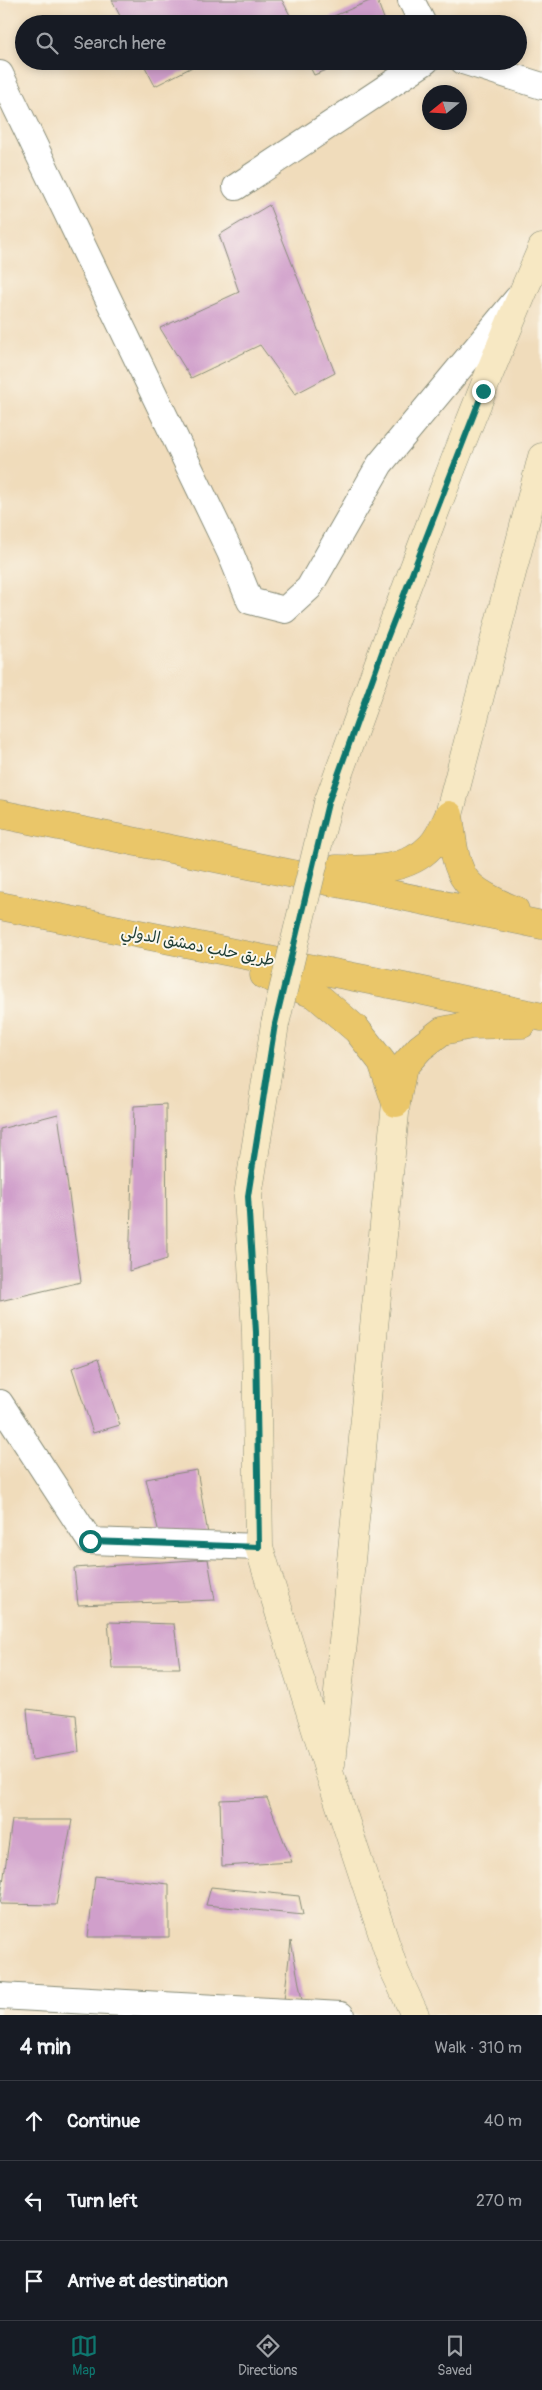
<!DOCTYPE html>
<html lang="en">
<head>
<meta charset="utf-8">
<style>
	body { margin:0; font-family:Pangolin,"Playpen Sans Arabic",sans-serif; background:#20242c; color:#f1f3f6 }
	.compass { position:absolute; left:422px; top:85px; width:45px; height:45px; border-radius:50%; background:#171b24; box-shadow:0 2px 8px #0003; rotate:252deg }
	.stop { position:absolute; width:15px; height:15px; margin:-11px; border:4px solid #0f766e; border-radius:50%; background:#fff }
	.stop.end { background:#0f766e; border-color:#fff; box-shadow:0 1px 5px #0008 }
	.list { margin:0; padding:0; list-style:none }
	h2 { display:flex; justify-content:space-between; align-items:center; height:65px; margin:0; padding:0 20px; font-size:21px }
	h2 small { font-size:16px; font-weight:400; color:#9ea1a6 }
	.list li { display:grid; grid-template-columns:32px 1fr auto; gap:15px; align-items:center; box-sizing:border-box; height:80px; padding:0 20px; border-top:1px solid #363941 }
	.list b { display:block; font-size:19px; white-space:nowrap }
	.list em { font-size:16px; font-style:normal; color:#9ea1a6 }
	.icon { flex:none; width:28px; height:28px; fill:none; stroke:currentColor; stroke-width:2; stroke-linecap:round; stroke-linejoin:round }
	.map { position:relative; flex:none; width:542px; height:2015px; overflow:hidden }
	.search { position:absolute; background:#171b24; box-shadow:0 2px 8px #0003; left:15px; right:15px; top:15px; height:55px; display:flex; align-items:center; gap:12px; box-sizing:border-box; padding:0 18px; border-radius:28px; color:#9ea1a6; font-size:19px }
	.sheet { height:305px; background:#171b24 }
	nav { display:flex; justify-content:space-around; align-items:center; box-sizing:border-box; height:70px; border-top:1px solid #363941; background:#171b24; font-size:14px; color:#9ea1a6 }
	nav a { display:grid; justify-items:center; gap:2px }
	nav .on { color:#0f766e }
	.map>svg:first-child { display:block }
</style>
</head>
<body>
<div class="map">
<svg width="542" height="2015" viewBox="0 0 542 2015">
	<rect width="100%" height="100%" fill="#fbf7ec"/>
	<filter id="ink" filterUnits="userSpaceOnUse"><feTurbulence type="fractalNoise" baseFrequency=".02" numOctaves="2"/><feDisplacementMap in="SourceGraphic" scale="10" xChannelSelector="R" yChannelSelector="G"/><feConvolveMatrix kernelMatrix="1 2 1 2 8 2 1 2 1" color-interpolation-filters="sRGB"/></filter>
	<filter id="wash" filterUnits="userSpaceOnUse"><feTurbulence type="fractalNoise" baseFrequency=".0096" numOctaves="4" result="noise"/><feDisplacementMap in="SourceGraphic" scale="20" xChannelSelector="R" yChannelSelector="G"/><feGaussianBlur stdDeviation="1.12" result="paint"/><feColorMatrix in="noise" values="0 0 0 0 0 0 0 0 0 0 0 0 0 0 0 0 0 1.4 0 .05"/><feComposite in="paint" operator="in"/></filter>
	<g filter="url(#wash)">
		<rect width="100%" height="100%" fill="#f0dcbb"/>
		<g id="blocks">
			<!-- building -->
			<g fill="#d09fcb">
				<path d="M112,0H282L291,17L278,24H124Z"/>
				<path d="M372,0H377L386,24H315Z"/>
				<path d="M142,61H204L155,86Z"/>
				<path d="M307,61H350L314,75Z"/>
				<path d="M269,205L335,373L295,394L260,345L191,378L160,328L239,292L219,235Z"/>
				<path d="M166,1104L167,1259L129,1271L134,1106Z"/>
				<path d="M58,1114L81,1282L0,1301V1129Z"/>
				<path d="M98,1359L120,1425L93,1433L72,1368Z"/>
				<path d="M197,1470L208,1534L159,1533L146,1479Z"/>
				<path d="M208,1559L215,1600L78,1605L74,1568Z"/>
				<path d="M108,1622L174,1624L180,1668H112Z"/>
				<path d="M27,1709L76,1715L79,1752L32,1760Z"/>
				<path d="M267,1798L292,1862L222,1866L220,1800Z"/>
				<path d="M12,1820H72L56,1905L0,1904Z"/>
				<path d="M95,1876L169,1884V1937H88Z"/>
				<path d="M211,1887L299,1896L303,1915L206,1905Z"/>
				<path d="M291,1941L302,2000H284Z"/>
			</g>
		</g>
	</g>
	<g filter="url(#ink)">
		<use href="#blocks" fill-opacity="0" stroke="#888c78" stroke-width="1"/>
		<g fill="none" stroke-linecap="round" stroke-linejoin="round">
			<!-- minor casing -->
			<g stroke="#888c78" stroke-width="28">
				<g id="minor">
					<path d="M411,0L423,24"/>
					<path d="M463,61L542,86"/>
					<path d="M0,74L230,552L250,601L285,610L309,588L380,464L517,299"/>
					<path d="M236,187L426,61"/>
					<path d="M0,1403L90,1541L259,1547"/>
					<path d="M0,1996L341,2015"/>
				</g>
			</g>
			<!-- secondary casing -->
			<g stroke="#888c78" stroke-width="29">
				<g id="secondary">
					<path d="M328,803C395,616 463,430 542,248"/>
					<path d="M449,815L542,457"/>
					<path d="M275,1024L248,1196L256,1332L259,1547L330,1775L395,1972L415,2015"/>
					<path d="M331,1764L396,1103"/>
				</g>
			</g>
			<!-- motorway casing -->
			<g stroke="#888c78" stroke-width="29">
				<g id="motorway">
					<path d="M0,814L542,925"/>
					<path d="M336,869C369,870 407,872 431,846C439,838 444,825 449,815C452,835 453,858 463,876C471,891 499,904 515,910"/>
					<path d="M0,906L419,990L542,1017"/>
					<path d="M264,975L316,995L357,1030L382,1062L396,1103L403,1067L420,1048L442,1031L471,1025L522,1024"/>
				</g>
			</g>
			<!-- minor -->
			<use href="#minor" stroke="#fff" stroke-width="26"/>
			<!-- secondary -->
			<use href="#secondary" stroke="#f7e8c3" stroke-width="28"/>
			<!-- motorway -->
			<use href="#motorway" stroke="#eac669" stroke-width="28"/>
			<!-- secondary-bridge casing -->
			<g stroke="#888c78" stroke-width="29" stroke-linecap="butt">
				<path id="secondary-bridge" d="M275,1024L328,803"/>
			</g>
			<!-- secondary-bridge -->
			<use href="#secondary-bridge" stroke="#f7e8c3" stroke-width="28"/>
		</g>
	</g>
	<g fill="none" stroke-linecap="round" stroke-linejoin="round" filter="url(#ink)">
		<!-- route -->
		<path stroke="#0f766e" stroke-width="6" d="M90,1541L259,1547L256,1332L248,1196L275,1024L328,803L386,641L483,391"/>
	</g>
	<g text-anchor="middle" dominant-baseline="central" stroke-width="4" stroke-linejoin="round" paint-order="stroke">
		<!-- street labels -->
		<g font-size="16" fill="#1f3d34" stroke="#fbf7ec">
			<text transform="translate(198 946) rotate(11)">طريق حلب دمشق الدولي</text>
		</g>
	</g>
</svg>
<svg class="compass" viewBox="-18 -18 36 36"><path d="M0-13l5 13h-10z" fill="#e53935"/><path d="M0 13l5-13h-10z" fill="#9ea1a6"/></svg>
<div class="stop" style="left:90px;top:1541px"></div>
<div class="stop end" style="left:483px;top:391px"></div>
<div class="search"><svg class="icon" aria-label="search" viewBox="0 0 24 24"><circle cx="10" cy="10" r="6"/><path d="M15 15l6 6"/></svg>Search here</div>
</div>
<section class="sheet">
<h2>4 min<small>Walk · 310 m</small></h2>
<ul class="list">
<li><svg class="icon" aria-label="ahead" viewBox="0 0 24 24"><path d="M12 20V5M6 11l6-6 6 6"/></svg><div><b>Continue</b></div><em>40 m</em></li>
<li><svg class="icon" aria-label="left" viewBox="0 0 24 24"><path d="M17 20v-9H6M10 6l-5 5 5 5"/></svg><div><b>Turn left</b></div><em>270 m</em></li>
<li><svg class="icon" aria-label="arrive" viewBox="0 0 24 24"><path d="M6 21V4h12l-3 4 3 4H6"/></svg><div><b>Arrive at destination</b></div></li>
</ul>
</section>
<nav>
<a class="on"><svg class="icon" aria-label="map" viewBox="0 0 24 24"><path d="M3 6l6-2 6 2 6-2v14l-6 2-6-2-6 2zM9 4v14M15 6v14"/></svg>Map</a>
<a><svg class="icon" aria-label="directions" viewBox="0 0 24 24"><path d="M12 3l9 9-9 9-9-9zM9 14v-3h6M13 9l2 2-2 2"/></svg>Directions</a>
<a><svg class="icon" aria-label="saved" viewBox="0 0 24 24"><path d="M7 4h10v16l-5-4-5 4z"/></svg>Saved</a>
</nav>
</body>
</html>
